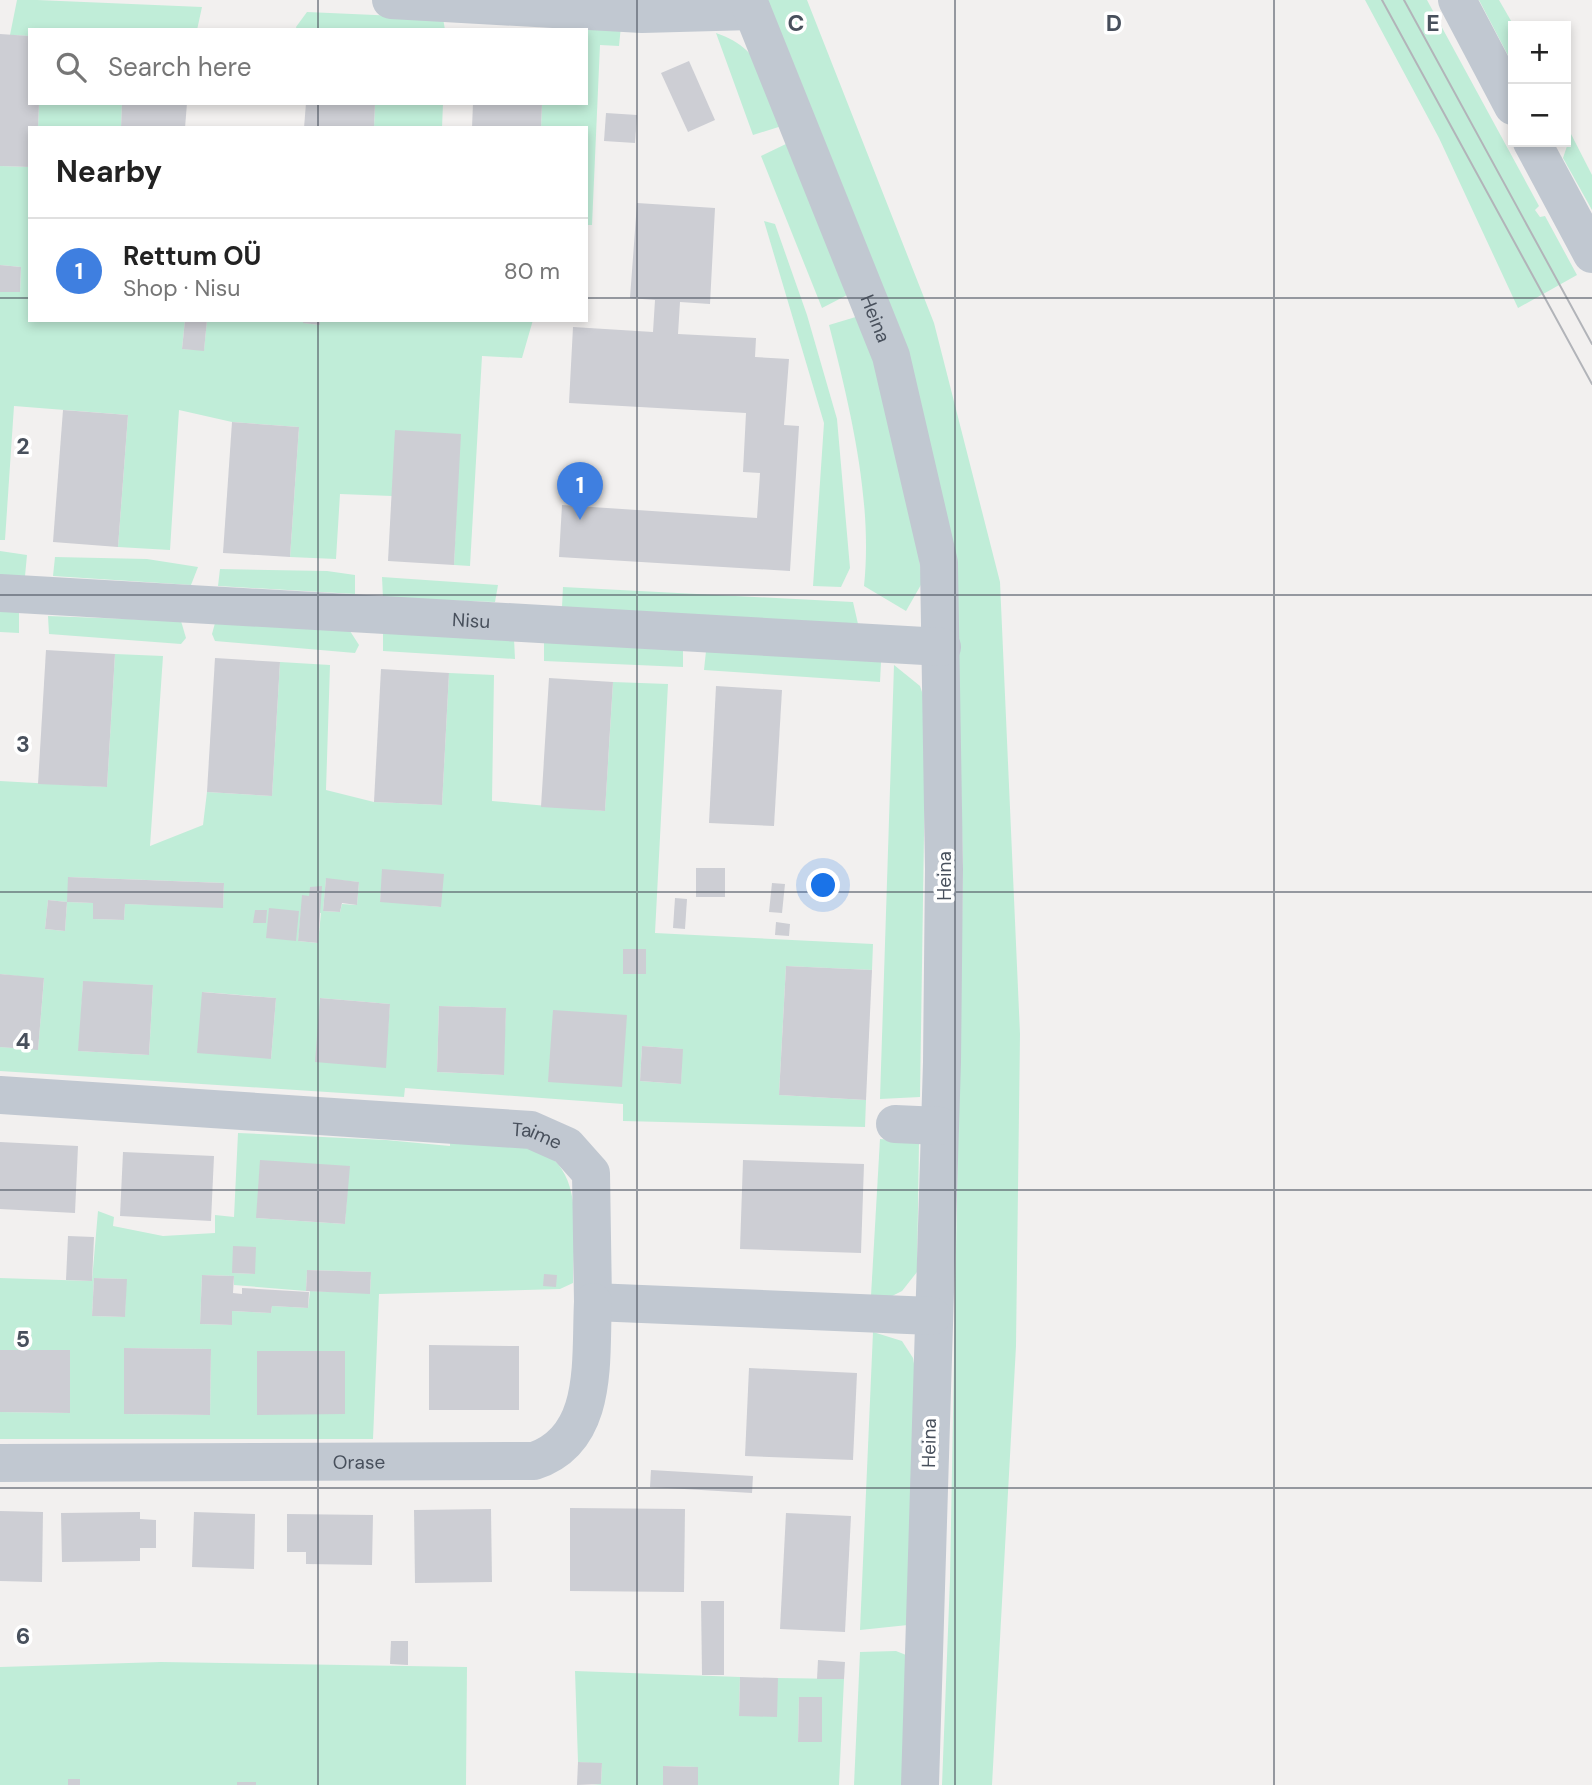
<!DOCTYPE html>
<html lang="en">
<head>
<meta charset="utf-8">
<style>
	body { margin:0; font-family:"DM Sans",sans-serif; background:#f2f2f2; color:#222 }
	.controls { position:absolute; right:21px; top:21px; display:grid; overflow:hidden; border-radius:0px; box-shadow:0 4px 10px #0003 }
	.controls button { width:63px; height:63px; display:grid; place-items:center; padding:0; border:0; border-bottom:2px solid #e0e0e0; background:#fff; color:#222; font:35px sans-serif }
	.you { position:absolute; left:824px; top:886px; width:24px; height:24px; margin:-18px; border:5px solid #fff; border-radius:50%; background:#1a73e8; box-shadow:0 0 0 10px #1a73e833 }
	.badge { display:grid; place-items:center; width:46px; height:46px; border-radius:50%; background:#2257da; color:#fff; font-size:23px; font-weight:700 }
	.pin { position:absolute; translate:-50% -58px; filter:drop-shadow(0 2px 4px #0008) }
	.pin::after { content:''; position:absolute; top:37px; width:24px; height:21px; background:inherit; clip-path:polygon(0 0,100% 0,50% 100%) }
	.list { margin:0; padding:0; list-style:none }
	h2 { display:flex; justify-content:space-between; align-items:center; height:91px; margin:0; padding:0 28px; font-size:30px }
	h2 small { font-size:23px; font-weight:400; color:#767676 }
	.list li { display:grid; grid-template-columns:46px 1fr auto; gap:21px; align-items:center; box-sizing:border-box; height:105px; padding:0 28px; border-top:2px solid #e0e0e0 }
	.list b { display:block; font-size:26px; white-space:nowrap }
	.list p { margin:0; font-size:23px; white-space:nowrap; color:#767676 }
	.list em { font-size:23px; font-style:normal; color:#767676 }
	.icon { flex:none; width:38px; height:38px; fill:none; stroke:currentColor; stroke-width:2; stroke-linecap:round; stroke-linejoin:round }
	.map { position:relative; flex:none; width:1592px; height:1785px; overflow:hidden }
	.search { position:absolute; background:#fff; box-shadow:0 4px 10px #0003; left:28px; top:28px; width:560px; height:77px; display:flex; align-items:center; gap:18px; box-sizing:border-box; padding:0 24px; border-radius:0px; color:#767676; font-size:26px }
	.panel { position:absolute; background:#fff; box-shadow:0 4px 10px #0003; left:28px; top:126px; width:560px; height:196px; border-radius:0px }
	.map>svg:first-child { display:block }
</style>
</head>
<body>
<div class="map">
<svg width="1592" height="1785" viewBox="0 0 1592 1785">
	<rect width="100%" height="100%" fill="#f2f0ef"/>
	<!-- green -->
	<g fill="#c0edd8" fill-rule="evenodd">
		<path d="M17,0H37L202,7L197,30H30V36L10,35Z"/>
		<path d="M764,0H807L934,323L1000,582L1020,1034L1016,1346L992,1785H942L950,1579L963,867L957,632Z"/>
		<path d="M1365,0H1427L1539,206L1535,210L1540,217L1545,216L1577,275L1518,308L1439,138Z"/>
		<path d="M1479,0H1499L1514,26L1513,65Z"/>
		<path d="M307,12L443,18L445,30H297L296,27Z"/>
		<path d="M571,22L621,26L619,46L600,45L592,225H586V128H541L542,103H586V30H570Z"/>
		<path d="M716,33C763,49 767,83 785,125L753,135Z"/>
		<path d="M39,103H122L121,128H38Z"/>
		<path d="M375,103H443L442,128H374Z"/>
		<path d="M1571,134L1592,175V210L1563,158Z"/>
		<path d="M788,143L851,293L822,308L761,156Z"/>
		<path d="M0,166L30,167V320H185L182,349L204,350L207,320H304V323L319,325L320,320H533L522,358L482,356L470,566L454,565L460,434L392,496L340,494L336,559L290,557L299,427L232,422L179,410L170,550L118,547L128,415L14,406L5,540H0V292H20L21,267L0,265Z"/>
		<path d="M764,221L775,224L807,315L837,419L850,568L841,587L813,586L824,423Z"/>
		<path d="M859,316L881,377L913,504L922,583L906,611L864,586C873,501 850,407 829,325Z"/>
		<path d="M0,551L27,555L25,576L0,575Z"/>
		<path d="M55,557L147,559L198,567L191,585L53,576Z"/>
		<path d="M220,569L327,571L355,575V594L218,586Z"/>
		<path d="M382,577L498,585L495,602L383,598Z"/>
		<path d="M563,587L853,602L858,624L562,607Z"/>
		<path d="M0,611L19,612V633L0,632Z"/>
		<path d="M48,616L181,621L186,638L181,644L49,634Z"/>
		<path d="M215,623L350,631L359,645L355,653L215,641L212,634Z"/>
		<path d="M383,632L514,639L515,659L383,651Z"/>
		<path d="M544,641L683,650V667L544,661Z"/>
		<path d="M706,651L881,662L880,682L704,670Z"/>
		<path d="M115,654L163,656L150,846L203,825L207,792L272,796L280,662L330,665L326,790L374,802L442,805L449,673L494,675L492,801L605,811L613,682L668,684L655,933L873,944L872,970L786,966L779,1095L866,1100L865,1127L623,1121V1104L405,1088L404,1097L0,1071V1047L38,1049L44,979L0,974V781L107,787ZM383,869L440,907L380,901ZM68,877L224,883L223,907L125,904L124,920L93,919V903L68,902ZM326,879L359,882L357,905L342,904L340,912L323,911ZM48,900L67,902L65,931L45,929ZM301,912L321,913L318,943L298,941ZM83,982L153,985L149,1055L79,1051ZM203,992L276,998L271,1059ZM320,998L390,1004L385,1067ZM439,1006L506,1008L503,1075L437,1072ZM642,1046L682,1049L681,1084L640,1081Z"/>
		<path d="M894,665L920,686L926,704L920,1097L880,1099Z"/>
		<path d="M238,1133L386,1140L450,1146V1139C472,1140 499,1136 520,1142C589,1159 573,1227 573,1283L560,1289L379,1294L373,1439H0V1412L69,1413L70,1351L0,1350V1278L92,1281L98,1211L114,1217L113,1226L163,1236L215,1233V1215L234,1217ZM349,1167L345,1224L256,1218ZM233,1247H255V1274L233,1273ZM307,1270L371,1272L370,1293L310,1291L308,1308L272,1306L271,1313L232,1311V1325L200,1324L202,1275L234,1276V1285L306,1291ZM94,1278L126,1279L125,1317L92,1316ZM124,1348L211,1349L210,1415L124,1414ZM257,1351H344L345,1414H258Z"/>
		<path d="M880,1139L919,1142L917,1272L902,1291L892,1296H871Z"/>
		<path d="M873,1332L902,1341L913,1358L916,1375L908,1625L860,1630Z"/>
		<path d="M896,1651L906,1655L903,1785H854L860,1652Z"/>
		<path d="M161,1662L467,1667L466,1785H256V1782H238L237,1785H0V1667Z"/>
		<path d="M575,1671L740,1677L739,1716L778,1678L844,1679L839,1785H698V1767L664,1766L663,1785H592L601,1784L602,1764L578,1762ZM799,1697H822V1742H798Z"/>
	</g>
	<!-- building -->
	<g fill="#cdced4">
		<path d="M0,34L30,36V103H39L38,128H30V167L0,166Z"/>
		<path d="M689,61L715,120L688,132L661,73Z"/>
		<path d="M122,103H187L185,128H121Z"/>
		<path d="M306,103H375L374,128H304Z"/>
		<path d="M473,103H542L541,128H472Z"/>
		<path d="M606,113L637,115L635,143L604,141Z"/>
		<path d="M637,203L715,208L710,304L680,302L678,334L756,338L755,357L789,359L784,425L799,426L790,571L559,557L562,505L757,518L760,473L743,472L746,413L569,403L573,327L653,332L655,300L630,298Z"/>
		<path d="M0,265L21,267L20,292H0Z"/>
		<path d="M185,320H207L204,351L182,349Z"/>
		<path d="M304,320H320V325L303,323Z"/>
		<path d="M63,410L128,415L118,547L53,542Z"/>
		<path d="M232,422L299,427L290,557L223,553Z"/>
		<path d="M395,430L461,434L454,565L388,561Z"/>
		<path d="M46,650L115,654L107,787L38,784Z"/>
		<path d="M215,658L280,662L272,796L207,792Z"/>
		<path d="M381,669L449,673L442,805L374,802Z"/>
		<path d="M549,678L613,682L605,811L541,807Z"/>
		<path d="M716,686L782,690L774,826L709,823Z"/>
		<rect x="696" y="868" width="29" height="29"/>
		<path d="M382,869L444,874L441,907L380,902Z"/>
		<path d="M68,877L224,883L223,908L125,904L124,920L93,919V903L67,902Z"/>
		<path d="M326,878L359,882L357,905L342,903L340,912L323,911Z"/>
		<path d="M772,883L785,884L782,913L769,912Z"/>
		<path d="M322,886L318,943L298,941L302,895L309,896L310,887Z"/>
		<path d="M675,898L687,899L685,929L673,928Z"/>
		<path d="M48,900L67,902L65,931L45,929Z"/>
		<path d="M269,908L299,911L296,941L266,938Z"/>
		<path d="M255,910H267L266,923H253Z"/>
		<path d="M776,922L790,924L789,936L775,935Z"/>
		<rect x="623" y="949" width="23" height="25"/>
		<path d="M786,966L872,970L866,1100L779,1095Z"/>
		<path d="M0,974L44,978L38,1050L0,1047Z"/>
		<path d="M83,981L153,985L149,1055L78,1051Z"/>
		<path d="M202,992L276,998L271,1059L197,1053Z"/>
		<path d="M320,998L390,1004L386,1068L315,1062Z"/>
		<path d="M439,1006L506,1008L504,1075L437,1072Z"/>
		<path d="M553,1010L627,1015L622,1087L548,1082Z"/>
		<path d="M642,1046L683,1049L681,1084L640,1081Z"/>
		<path d="M0,1142L78,1146L75,1213L0,1209Z"/>
		<path d="M123,1152L214,1156L211,1221L120,1216Z"/>
		<path d="M260,1160L350,1166L345,1224L256,1218Z"/>
		<path d="M743,1160L864,1164L861,1253L740,1249Z"/>
		<path d="M68,1236L94,1237L92,1281L66,1280Z"/>
		<path d="M233,1246L256,1247L255,1274L232,1273Z"/>
		<path d="M307,1270L371,1272L370,1294L306,1291Z"/>
		<path d="M544,1274L557,1275L556,1287L543,1286Z"/>
		<path d="M202,1275L234,1276L233,1293L242,1294V1288L309,1292L308,1308L272,1306L271,1313L232,1311V1325L200,1324Z"/>
		<path d="M94,1278L127,1279L125,1317L92,1316Z"/>
		<path d="M429,1345L519,1346V1410H429Z"/>
		<path d="M124,1348L211,1349L210,1415L124,1414Z"/>
		<path d="M0,1350H70V1413L0,1412Z"/>
		<path d="M257,1351H345V1414L257,1415Z"/>
		<path d="M749,1368L857,1373L853,1460L745,1456Z"/>
		<path d="M651,1470L753,1476L752,1493L650,1487Z"/>
		<path d="M570,1508L685,1509L684,1592L570,1591Z"/>
		<path d="M491,1509L492,1582L415,1583L414,1510Z"/>
		<path d="M0,1511L43,1512L42,1582L0,1581Z"/>
		<path d="M140,1512V1519L156,1520V1548H140V1561L62,1562L61,1513Z"/>
		<path d="M194,1512L255,1514L254,1569L192,1567Z"/>
		<path d="M786,1513L851,1516L845,1632L780,1629Z"/>
		<path d="M287,1514L373,1515L372,1565L306,1564V1552H287Z"/>
		<path d="M701,1601H724V1675H702Z"/>
		<path d="M391,1641H408V1665L390,1664Z"/>
		<path d="M818,1660L845,1662L844,1679H817Z"/>
		<path d="M740,1677L778,1678L777,1717L739,1716Z"/>
		<path d="M799,1697H822V1742H798Z"/>
		<path d="M578,1762L602,1763L601,1784L577,1785Z"/>
		<path d="M663,1766L698,1767V1785H663Z"/>
		<rect x="68" y="1779" width="12" height="6"/>
		<rect x="237" y="1782" width="19" height="3"/>
	</g>
	<g fill="none" stroke-linecap="round" stroke-linejoin="round">
		<!-- minor -->
		<g stroke="#c1c8d1" stroke-width="38">
			<path d="M391,0L642,14L752,11"/>
			<path id="s1" d="M748,0L891,356L939,563L944,869L942,1062L920,1785"/>
			<path d="M1457,0L1513,106"/>
			<path d="M1532,142L1592,254"/>
			<path id="s2" d="M0,593L942,647"/>
			<path id="s3" d="M0,1095L531,1130L567,1146L591,1173L593,1302L932,1316"/>
			<path d="M895,1124L940,1126"/>
			<path id="s4" d="M0,1463L534,1461C600,1439 590,1359 593,1302"/>
		</g>
		<!-- tram -->
		<g stroke="#b2b4b9" stroke-width="2">
			<path d="M1382,0L1592,384"/>
			<path d="M1404,0L1592,344"/>
		</g>
	</g>
	<!-- grid -->
	<path fill="none" stroke="#48505c" stroke-width="2" stroke-opacity="0.55" d="M318,0V30M637,0V1785M955,0V1785M1274,0V1785M318,103V128M0,298H30M586,298H1592M318,320V1785M0,595H1592M0,892H1592M0,1190H1592M0,1488H1592"/>
	<g text-anchor="middle" dominant-baseline="central" stroke-width="7" stroke-linejoin="round" paint-order="stroke">
		<!-- street labels -->
		<g font-size="19" fill="#48505c" stroke="#fff">
			<text stroke="none"><textPath href="#s1" startOffset="343">Heina</textPath></text>
			<text stroke="none"><textPath href="#s2" startOffset="472">Nisu</textPath></text>
			<text transform="translate(944 876) rotate(-90)">Heina</text>
			<text stroke="none"><textPath href="#s3" startOffset="539">Taime</textPath></text>
			<text transform="translate(929 1443) rotate(-89)">Heina</text>
			<text stroke="none"><textPath href="#s4" startOffset="359">Orase</textPath></text>
		</g>
	</g>
	<g font-size="23" text-anchor="middle" font-weight="bold" fill="#48505c" stroke="#fff" stroke-width="7" stroke-linejoin="round" paint-order="stroke">
		<text x="796" y="31">C</text>
		<text x="1114" y="31">D</text>
		<text x="1433" y="31">E</text>
		<text x="23" y="454">2</text>
		<text x="23" y="752">3</text>
		<text x="23" y="1049">4</text>
		<text x="23" y="1347">5</text>
		<text x="23" y="1644">6</text>
	</g>
</svg>
<div class="controls">
<button>+</button>
<button>−</button>
</div>
<div class="you"></div>
<div class="pin badge" style="left:580px;top:520px;background:#3f7fe0">1</div>
<div class="search"><svg class="icon" aria-label="search" viewBox="0 0 24 24"><circle cx="10" cy="10" r="6"/><path d="M15 15l6 6"/></svg>Search here</div>
<section class="panel">
<h2>Nearby<small></small></h2>
<ul class="list">
<li><span class="badge" style="background:#3f7fe0">1</span><div><b>Rettum OÜ</b><p>Shop · Nisu</p></div><em>80 m</em></li>
</ul>
</section>
</div>
</body>
</html>
